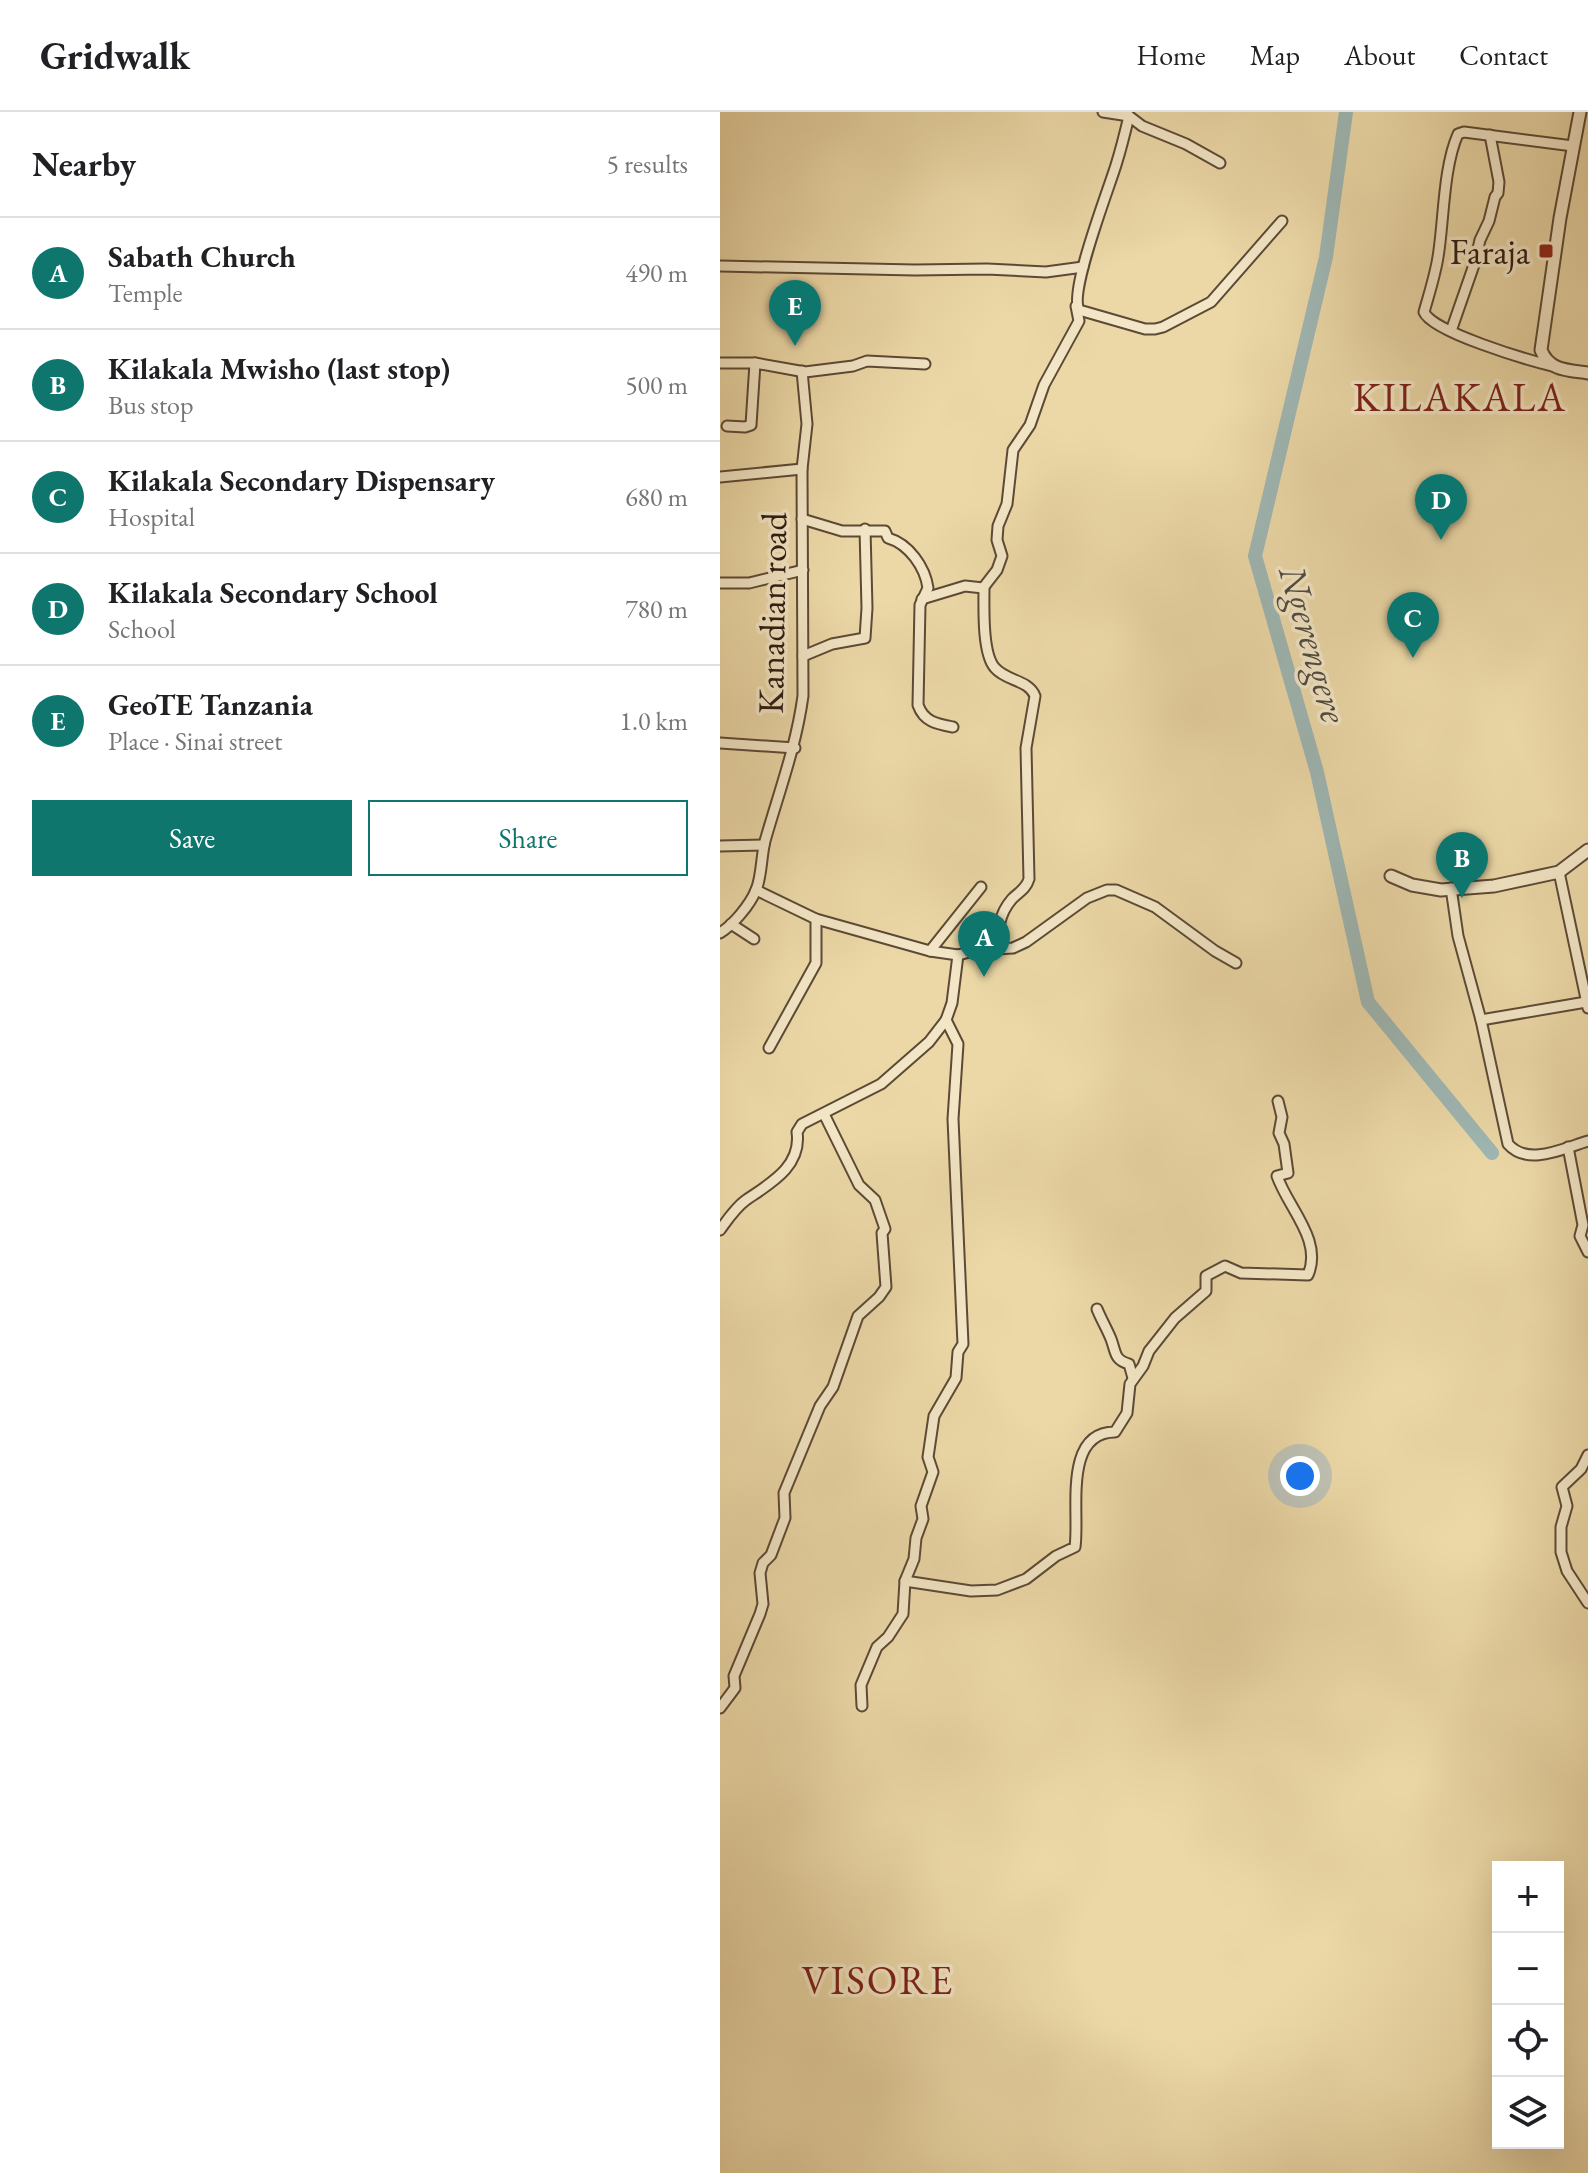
<!DOCTYPE html>
<html lang="en">
<head>
<meta charset="utf-8">
<style>
	body { margin:0; font-family:"EB Garamond",serif; background:#f6f6f6; color:#202124 }
	.controls { position:absolute; right:24px; bottom:24px; display:grid; overflow:hidden; border-radius:0px; box-shadow:0 8px 32px #0002 }
	.controls button { width:72px; height:72px; display:grid; place-items:center; padding:0; border:0; border-bottom:2px solid #e0e0e0; background:#fff; color:#202124; font:40px sans-serif }
	.you { position:absolute; left:580px; top:1364px; width:28px; height:28px; margin:-20px; border:6px solid #fff; border-radius:50%; background:#1a73e8; box-shadow:0 0 0 12px #1a73e833 }
	.badge { display:grid; place-items:center; width:52px; height:52px; border-radius:50%; background:#0f766e; color:#fff; font-size:26px; font-weight:700 }
	.pin { position:absolute; translate:-50% -66px; filter:drop-shadow(0 2px 4px #0008) }
	.pin::after { content:''; position:absolute; top:42px; width:28px; height:24px; background:inherit; clip-path:polygon(0 0,100% 0,50% 100%) }
	.list { margin:0; padding:0; list-style:none }
	h2 { display:flex; justify-content:space-between; align-items:center; height:104px; margin:0; padding:0 32px; font-size:34px }
	h2 small { font-size:26px; font-weight:400; color:#757577 }
	.list li { display:grid; grid-template-columns:52px 1fr auto; gap:24px; align-items:center; box-sizing:border-box; height:112px; padding:0 32px; border-top:2px solid #e0e0e0 }
	.list b { display:block; font-size:30px; white-space:nowrap }
	.list p { margin:0; font-size:26px; white-space:nowrap; color:#757577 }
	.list em { font-size:26px; font-style:normal; color:#757577 }
	.actions { display:flex; gap:16px; padding:24px 32px }
	.actions a { flex:1; padding:18px 0; border:2px solid #0f766e; border-radius:0px; text-align:center; font-size:28px; color:#0f766e }
	.actions .main { background:#0f766e; color:#fff }
	.icon { flex:none; width:44px; height:44px; fill:none; stroke:currentColor; stroke-width:2; stroke-linecap:round; stroke-linejoin:round }
	.map { position:relative; flex:none; width:868px; height:2061px; overflow:hidden }
	header { display:flex; align-items:center; gap:48px; box-sizing:border-box; height:112px; padding:0 40px; background:#fff; border-bottom:2px solid #e0e0e0 }
	header strong { font-size:38px }
	nav { display:flex; gap:44px; margin-inline-start:auto; font-size:28px }
	main { display:flex }
	aside { flex:1; background:#fff }
	.map>svg:first-child { display:block }
</style>
</head>
<body>
<header>
<strong>Gridwalk</strong>
<nav><a>Home</a><a>Map</a><a>About</a><a>Contact</a></nav>
</header>
<main>
<aside>
<h2>Nearby<small>5 results</small></h2>
<ul class="list">
<li><span class="badge">A</span><div><b>Sabath Church</b><p>Temple</p></div><em>490 m</em></li>
<li><span class="badge">B</span><div><b>Kilakala Mwisho (last stop)</b><p>Bus stop</p></div><em>500 m</em></li>
<li><span class="badge">C</span><div><b>Kilakala Secondary Dispensary</b><p>Hospital</p></div><em>680 m</em></li>
<li><span class="badge">D</span><div><b>Kilakala Secondary School</b><p>School</p></div><em>780 m</em></li>
<li><span class="badge">E</span><div><b>GeoTE Tanzania</b><p>Place · Sinai street</p></div><em>1.0 km</em></li>
</ul>
<div class="actions"><a class="main">Save</a><a>Share</a></div>
</aside>
<div class="map">
<svg width="868" height="2061" viewBox="0 0 868 2061">
	<rect width="100%" height="100%" fill="#ecd8a7"/>
	<filter id="stains"><feTurbulence type="fractalNoise" baseFrequency=".0025" numOctaves="4"/><feColorMatrix values="0 0 0 0 .2 0 0 0 0 .09 0 0 0 0 .02 0 0 0 .5 -.17"/></filter>
	<radialGradient id="worn" r=".72"><stop offset=".6" stop-color="#630" stop-opacity="0"/><stop offset="1" stop-color="#630" stop-opacity=".3"/></radialGradient>
	<g fill="none" stroke-linecap="round" stroke-linejoin="round">
		<!-- river -->
		<path stroke="#9eb7b4" stroke-width="14" d="M626,0L606,145L535,444L597,660L648,890L772,1041"/>
		<!-- minor casing -->
		<g stroke="#5c4a36" stroke-width="13">
			<g id="minor">
				<path d="M383,0L409,4L422,14L466,32L500,51"/>
				<path d="M409,4C405,21 401,37 396,53C388,79 349,179 359,198L425,217H435L443,215L491,190L562,109"/>
				<path d="M0,154L195,158L267,157L326,160L363,155"/>
				<path d="M731,219L755,150L760,128L769,109L775,85L778,81L779,70L770,23"/>
				<path d="M0,251H35L85,260L133,254L147,249L205,252"/>
				<path d="M832,254C808,248 712,220 704,200C709,182 715,164 718,145C724,109 723,56 738,22L744,20L853,34"/>
				<path d="M7,314L25,315L31,313L35,251"/>
				<path d="M0,365L82,357"/>
				<path d="M82,407L122,419H165L168,426C189,432 205,455 208,476L200,493L198,593C204,610 217,612 233,615"/>
				<path d="M0,471H29L83,458"/>
				<path d="M264,476C264,495 262,542 275,556C286,569 309,568 315,584L306,636L309,767C306,777 299,780 292,787C278,803 278,819 278,838"/>
				<path d="M202,487L245,474L263,476L277,458L282,444L277,428L278,414L287,392L293,338L310,313L324,273L359,209L356,194"/>
				<path d="M83,544L112,532L145,526L147,496L145,417"/>
				<path d="M0,631L75,636"/>
				<path d="M0,734L44,733"/>
				<path d="M839,760L868,896"/>
				<path d="M731,776L738,824L761,908L788,1032C808,1055 844,1036 868,1029"/>
				<path d="M36,778L96,807L210,839L238,843L257,838L293,836L306,830L367,786L387,778H396L435,795L495,839L516,851"/>
				<path d="M11,812L34,827"/>
				<path d="M0,821C13,813 30,793 36,778C42,764 41,745 45,729C59,680 76,635 83,584L82,357L87,312L82,259"/>
				<path d="M210,839L261,775"/>
				<path d="M761,908L866,890"/>
				<path d="M49,936L96,851V807"/>
				<path d="M848,1035L863,1113L860,1124L868,1140"/>
				<path d="M0,1118C8,1107 15,1096 26,1088C51,1071 82,1054 77,1020L82,1012L161,972L209,930L226,908L232,891L238,843"/>
				<path d="M377,1197C381,1207 387,1217 391,1227C396,1240 394,1248 409,1252L413,1266"/>
				<path d="M868,1343L861,1357L842,1375L847,1394L841,1415V1440L847,1459L868,1491"/>
				<path d="M185,1469L251,1479L277,1478L306,1467L336,1444L355,1435C360,1402 342,1320 395,1320L407,1301L410,1272L423,1254L429,1239L455,1206L486,1179V1164L505,1154L521,1161L588,1163C603,1128 568,1096 557,1064L568,1061L564,1032L559,1021L562,1005L558,989"/>
				<path d="M142,1594L141,1573L157,1535L168,1525L183,1502L185,1469L194,1447L196,1426L203,1407L201,1394L213,1360L208,1345L214,1304L236,1266L238,1240L243,1232L233,1007L238,932L226,908"/>
				<path d="M0,1596L15,1576L14,1564L40,1502L43,1492L40,1461L43,1451L51,1443L65,1406L64,1381L100,1294L113,1275L138,1204L159,1185L166,1175L162,1121L165,1117L155,1088L139,1073L104,1002"/>
			</g>
		</g>
		<!-- tertiary casing -->
		<g stroke="#5c4a36" stroke-width="15">
			<g id="tertiary">
				<path d="M860,0L840,106L821,238C829,259 848,258 868,261"/>
				<path d="M671,764L692,773L721,778L774,774L839,760L868,738"/>
			</g>
		</g>
		<!-- minor -->
		<use href="#minor" stroke="#f3e6c6" stroke-width="9"/>
		<!-- tertiary -->
		<use href="#tertiary" stroke="#f3e6c6" stroke-width="11"/>
	</g>
	<!-- markers -->
	<rect fill="#8f2418" stroke="#f3e6c6" stroke-width="3" x="818" y="131" width="16" height="16" rx="4"/>
	<g text-anchor="middle" dominant-baseline="central" stroke-width="7" stroke-linejoin="round" paint-order="stroke">
		<!-- poi labels -->
		<g font-size="36" fill="#2c1b10" stroke="#f3e6c6" text-anchor="end">
			<text x="810" y="139">Faraja</text>
		</g>
		<!-- street labels -->
		<g font-size="36" fill="#2c1b10" stroke="#f3e6c6">
			<text transform="translate(52 501) rotate(-89)">Kanadian road</text>
		</g>
		<!-- water labels -->
		<g font-size="38" font-style="italic" fill="#4e4a41" stroke="#f3e6c6">
			<text transform="translate(594 532) rotate(74)">Ngerengere</text>
		</g>
		<!-- quarter labels -->
		<g font-size="40" letter-spacing="2" fill="#7a1f14" stroke="#f3e6c6">
			<text x="740" y="285">KILAKALA</text>
			<text x="158" y="1868">VISORE</text>
		</g>
	</g>
	<rect width="100%" height="100%" filter="url(#stains)"/>
	<rect width="100%" height="100%" fill="url(#worn)"/>
</svg>
<div class="controls">
<button>+</button>
<button>−</button>
<button><svg class="icon" aria-label="locate" viewBox="0 0 24 24"><circle cx="12" cy="12" r="6"/><path d="M12 2v4M12 18v4M2 12h4M18 12h4"/></svg></button>
<button><svg class="icon" aria-label="layers" viewBox="0 0 24 24"><path d="M12 4l9 5-9 5-9-5zM3 14l9 5 9-5"/></svg></button>
</div>
<div class="you"></div>
<div class="pin badge" style="left:264px;top:865px">A</div>
<div class="pin badge" style="left:742px;top:786px">B</div>
<div class="pin badge" style="left:693px;top:546px">C</div>
<div class="pin badge" style="left:721px;top:428px">D</div>
<div class="pin badge" style="left:75px;top:234px">E</div>
</div>
</main>
</body>
</html>
